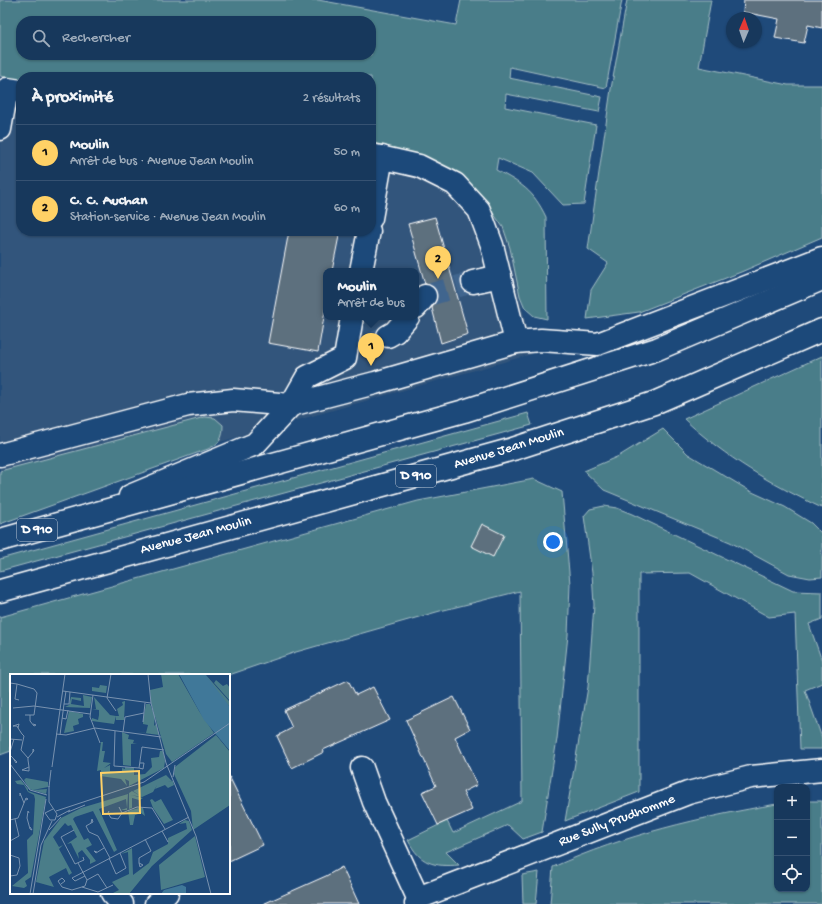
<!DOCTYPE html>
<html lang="fr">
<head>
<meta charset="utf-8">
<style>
	body { margin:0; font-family:"Gochi Hand",sans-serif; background:#203f62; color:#f1f3f6 }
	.controls { position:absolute; right:12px; bottom:12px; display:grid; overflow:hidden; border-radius:8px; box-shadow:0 1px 3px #0004 }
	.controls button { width:36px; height:36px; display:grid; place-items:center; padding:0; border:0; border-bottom:1px solid #365272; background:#17385c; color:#f1f3f6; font:20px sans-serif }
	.compass { position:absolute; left:726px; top:12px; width:36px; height:36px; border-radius:50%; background:#17385c; box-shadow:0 1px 3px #0004; rotate:2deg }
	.you { position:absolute; left:553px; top:542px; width:14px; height:14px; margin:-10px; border:3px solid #fff; border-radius:50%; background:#1a73e8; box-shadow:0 0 0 6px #1a73e833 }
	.badge { display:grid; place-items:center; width:26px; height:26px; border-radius:50%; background:#ffd166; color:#111; font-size:13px; font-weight:700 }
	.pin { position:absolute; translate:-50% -33px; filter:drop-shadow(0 1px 2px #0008) }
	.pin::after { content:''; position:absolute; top:21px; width:14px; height:12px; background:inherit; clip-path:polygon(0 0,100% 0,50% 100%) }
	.popup { position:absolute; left:323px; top:268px; width:96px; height:52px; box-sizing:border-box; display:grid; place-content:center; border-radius:8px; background:#17385c; filter:drop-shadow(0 1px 3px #0005); font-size:13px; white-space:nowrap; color:#9eacbb }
	.popup b { font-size:15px; color:#f1f3f6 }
	.popup::after { content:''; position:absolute; left:50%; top:100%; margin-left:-8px; border:8px solid transparent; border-top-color:#17385c }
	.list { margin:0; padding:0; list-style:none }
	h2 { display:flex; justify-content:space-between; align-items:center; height:52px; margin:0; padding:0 16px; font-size:17px }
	h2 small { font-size:13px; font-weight:400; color:#9eacbb }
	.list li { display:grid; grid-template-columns:26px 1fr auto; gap:12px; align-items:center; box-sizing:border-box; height:56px; padding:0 16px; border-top:1px solid #365272 }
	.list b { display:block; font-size:15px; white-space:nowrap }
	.list p { margin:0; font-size:13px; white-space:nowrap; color:#9eacbb }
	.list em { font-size:13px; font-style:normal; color:#9eacbb }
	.icon { flex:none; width:22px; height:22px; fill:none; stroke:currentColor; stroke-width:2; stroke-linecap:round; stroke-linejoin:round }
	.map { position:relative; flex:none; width:822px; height:904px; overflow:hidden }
	.search { position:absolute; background:#17385c; box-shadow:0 1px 3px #0004; left:16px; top:16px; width:360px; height:44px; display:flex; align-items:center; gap:10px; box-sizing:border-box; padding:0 14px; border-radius:16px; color:#9eacbb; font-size:15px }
	.panel { position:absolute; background:#17385c; box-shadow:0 1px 3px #0004; left:16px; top:72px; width:360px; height:164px; border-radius:16px }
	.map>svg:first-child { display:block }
</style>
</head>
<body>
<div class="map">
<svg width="822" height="904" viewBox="0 0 822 904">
	<rect width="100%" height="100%" fill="#1f4a7a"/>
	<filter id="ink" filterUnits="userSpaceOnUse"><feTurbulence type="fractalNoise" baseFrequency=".025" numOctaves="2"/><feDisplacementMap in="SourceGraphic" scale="8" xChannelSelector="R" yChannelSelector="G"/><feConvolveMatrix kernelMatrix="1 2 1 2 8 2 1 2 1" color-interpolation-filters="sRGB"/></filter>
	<g filter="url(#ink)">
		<!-- built -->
		<path fill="#32557b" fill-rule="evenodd" d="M0,77L21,81V231H371V147L481,196L492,210L503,227L510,248L532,354L0,504ZM326,271H416V317H326Z"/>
		<!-- green -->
		<g fill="#4a7d89" stroke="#a4bec4" fill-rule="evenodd">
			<path d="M0,0H318L456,25L461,0H622L606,88L510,67L509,78L602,97L599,112L506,94L505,107L596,125L584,204L563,205L533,173L498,158L496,170C522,184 533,190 546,217L547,319L534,316L525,308L520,296L510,248L503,227L481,196L371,147V77H21V80L0,76ZM21,21H371V55H21Z"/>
			<path d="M627,0H711L699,67L788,85H822V237L741,272L639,312L587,319L591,290L608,263L588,249L611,89Z"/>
			<path d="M822,356V508C771,484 726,458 684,419Z"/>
			<path d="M528,413L532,425L0,571V559Z"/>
			<path d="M205,417L215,418L223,425C223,439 220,443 208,449L0,524V471Z"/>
			<path d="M663,429L688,454L750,491L785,507L811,523L822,534V577L810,578L789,574L730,542L604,490L584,471L619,456Z"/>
			<path d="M534,479L562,492L570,584L568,635L557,739L542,832L523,839L508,825L446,852L459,865C434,867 420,864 408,840L447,821L453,833L522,801L520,591L440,611L296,652L229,675H11V751L0,755V617L418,501Z"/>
			<path d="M604,506L617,508L632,514L793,591L822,592V619L809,624L822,661V683L805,690L822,738V749H800L795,614L769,617L690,573L639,574V792L565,821L588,687L594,605L592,573L584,516L590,509Z"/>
			<path d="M807,801H822V904H550L553,867C624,835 701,817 777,804V889H807Z"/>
			<path d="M539,872L536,904H523L522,875Z"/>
		</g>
		<!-- building -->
		<g fill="#5d6f7e" stroke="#fff">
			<path d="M744,0H822V28L808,25L804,43L775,38L779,19L743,12Z"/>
			<path d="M435,217L468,334L441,343L432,308L437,298V292L433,286L425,284L408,224Z"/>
			<path d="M289,231H340L332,271H326V305L318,352L268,343Z"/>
			<path d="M482,524L504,535L493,557L471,546Z"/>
			<path d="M348,680L356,695L373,687L390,720L323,750L324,752L292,768L277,736L292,728L284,710Z"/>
			<path d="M454,697L470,729L455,737L477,785L463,792L472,810L438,825L422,792L436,786L406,720Z"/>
			<path d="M229,776L263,845L229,861Z"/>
			<path d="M342,867L359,904H263L326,876Z"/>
		</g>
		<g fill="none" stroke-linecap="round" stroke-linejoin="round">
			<!-- minor-tunnel -->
			<g stroke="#41658e" stroke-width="22" stroke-dasharray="22 11" stroke-linecap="butt">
				<path d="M425,296L473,282"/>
				<path d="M364,348L388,336"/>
			</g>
			<!-- minor casing -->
			<g stroke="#fff" stroke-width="25">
				<g id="minor">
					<path d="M0,129L7,89L21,91"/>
					<path d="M371,155L419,166L455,184L479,210L492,245L516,342"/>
					<path d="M371,218L382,157"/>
					<path d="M361,271L369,231"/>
					<path d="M473,282L500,276"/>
					<path d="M416,307L425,296"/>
					<path d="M388,336L395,332L408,317"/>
					<path d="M0,455L188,405L233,400L291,405L375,383L516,342L541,340L598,344L822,258"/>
					<path d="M130,496L255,444L291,405L307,377L345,358L352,317"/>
					<path d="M362,768L374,802L418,898L416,904"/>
					<path d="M112,893L122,904"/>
					<path d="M418,898L688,793L751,777L822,770"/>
					<path d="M156,904L167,893"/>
				</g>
			</g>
			<!-- major casing -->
			<g stroke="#fff" stroke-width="25">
				<g id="major">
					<path d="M0,540L464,411L657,349L822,279"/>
					<path d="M0,591L513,449L654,403L822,330"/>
				</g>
			</g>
			<!-- minor -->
			<use href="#minor" stroke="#1f4a7a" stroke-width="22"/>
			<!-- major -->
			<use href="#major" stroke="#1f4a7a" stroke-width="22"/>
		</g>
	</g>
	<g text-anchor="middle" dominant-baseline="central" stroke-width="3" stroke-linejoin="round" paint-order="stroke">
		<!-- shield labels -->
		<g fill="#1f4a7a" stroke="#bcc9d7" stroke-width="1">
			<rect x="396" y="465" width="40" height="22" rx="3"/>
			<rect x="17" y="519" width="40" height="22" rx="3"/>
		</g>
		<g font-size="13" font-weight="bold" fill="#fff">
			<text x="416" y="476">D 910</text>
			<text x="37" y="530">D 910</text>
		</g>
		<!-- street labels -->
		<g font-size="14" fill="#fff" stroke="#1f4a7a">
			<text transform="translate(509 449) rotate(-17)">Avenue Jean Moulin</text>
			<text transform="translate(196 536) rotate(-15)">Avenue Jean Moulin</text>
			<text transform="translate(617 821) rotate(-21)">Rue Sully Prudhomme</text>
		</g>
	</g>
	<!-- overview -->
	<g transform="translate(10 674)">
		<rect width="220" height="220" fill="#1f4a7a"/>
		<path d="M151,0H168L189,37L204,59L162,88L156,80L141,29L140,16L153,13ZM195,0L219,27L220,33L207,19ZM206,6L213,12L217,10L220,14V27L204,9ZM90,11L97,12L96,19L82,17V13L89,14ZM73,21L82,23L80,34L55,33L59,31L61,23L71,24V27L62,25L61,30L74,32ZM84,23L100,41L106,42H109L107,35L113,31L112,28L115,27L114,46H106V42L104,50L82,47V44L88,46L89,41V36L82,35H86ZM136,30H140L145,42L144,52L146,50L149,61L127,58L136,59L138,51L133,50V46H136H133ZM59,37L73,40V43L68,45L69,50L63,52L64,57L54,59ZM112,58L119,61L118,65L124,66L123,69H127L121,70V92L113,91ZM206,61L220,78V131L183,156L181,137L164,100L165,93ZM91,68H93L92,77H95L93,88L101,89L94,94L100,91V97L112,99V94L115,95V93L124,94V101L135,100L142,93L141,84L149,83L150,77H153L155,87L154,94L119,112V107L115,105L117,112L111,105L90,102L91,96L87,97ZM156,101L162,107L158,108L163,107L164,111L158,114L155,111L145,115L147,111L143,118L132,123L123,117ZM16,104L38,108V113L23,116L37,115L36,120L19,115L14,106ZM11,106L18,115V117L36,123L21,203L15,207L17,212L14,214L2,212L18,199L17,166L23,160L25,125L24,121L18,118L14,111L7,110L5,107ZM122,117L132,123L121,121L133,124L130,126L129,132V126L122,124V134L119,135V119ZM118,120L117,136H111L117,134L116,125L89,135L107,176L104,178L83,137L65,143L63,145L74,166L82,162L78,164L82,171L76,174L86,187L80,190V186L72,176L68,179L69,185L61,169L57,170L67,163L61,151L58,152L55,149L43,163L49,173L53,171L49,175L62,199L59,201L56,194L39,203L44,213L26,208L34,167L51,144L71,134ZM142,125L145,128L151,125L163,146L154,150L143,134L140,126ZM129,134H133L135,142L131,139L125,141L123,151H120L118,137ZM175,146L179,147L182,156L142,192L119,220H101L109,216L102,208L119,200L118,178L111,180L122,174L123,201L139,189L143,178L158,170V164L177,155L176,149L169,150ZM185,162L195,203L151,216L149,191Z" fill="#4a7d89"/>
		<path d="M169,0H195L220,33V77L194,46ZM172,211L176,213V220H151L154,216Z" fill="#407899"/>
		<path fill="none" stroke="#7992af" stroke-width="1" d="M101,0L97,24L106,37M138,0L141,29L156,89L186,162L201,220M0,9L7,10L5,25L9,26M7,10L24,15L27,19L24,41H15M53,17L141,29M56,17L54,30H59L60,18M83,21L80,43L90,69M3,34L24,32L80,40M20,41V47L24,52L26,51L23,50M52,44L56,45L58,36M133,48L135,29M8,54L9,50L3,52H7L8,54L12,60L14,62M105,57L104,92L129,94L132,73L154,76M113,58L115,43L134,39M46,60L56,61L85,54L151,63M50,61L54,30M14,62L11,76L18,84V86L19,93V97L12,96L19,93M0,65L12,66M0,78L4,65M0,80V81L3,84L6,89L7,88L3,84M18,84L23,78L24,76L23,75V78M0,90L20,116L37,121M42,93L55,0M129,94L133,95L134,89H130M163,103L165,91M39,112V128L47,140L45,146H40L35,139L43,135M39,113L41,96M10,122V119L14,129M46,137L134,108L220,49M99,137L98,139L101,144L108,145L112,139L109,133M58,138L75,131M19,139L18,137L17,144L20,155L22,156L20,153M112,139L127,133L142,134L155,155M47,143L60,136M0,146L8,144L16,124L18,125L16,126M81,149L82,145L83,148L76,152L79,158L88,162L100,184M39,156L51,143M64,156L51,163L65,190L74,186L73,183M152,157L158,168M0,167L9,162L5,145M87,178L84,177L86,179L94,174M0,181L9,184L10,192L7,201L0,202M99,184L106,200L116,194L110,179M68,189L77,206M129,189L133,191L130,193L129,189V184L141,177L135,165M75,202L65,207L62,204L179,143M51,210L55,207L52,204L48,207L52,213L62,216L75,212L77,206L88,200L97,214M72,213L88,218L103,211M20,220L36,125M23,220L31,171L42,147"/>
		<path fill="#ffd166" fill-opacity="0.15" stroke="#ffd166" stroke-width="2" d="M129,97L130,139L93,140L91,99Z"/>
		<rect width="220" height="220" fill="none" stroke="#fff" stroke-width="2"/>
	</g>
</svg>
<div class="controls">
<button>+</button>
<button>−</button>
<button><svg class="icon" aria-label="locate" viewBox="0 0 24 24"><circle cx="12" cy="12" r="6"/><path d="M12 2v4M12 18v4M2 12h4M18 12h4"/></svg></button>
</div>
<svg class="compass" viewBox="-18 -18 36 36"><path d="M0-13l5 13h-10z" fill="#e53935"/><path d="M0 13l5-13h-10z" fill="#9eacbb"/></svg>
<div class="you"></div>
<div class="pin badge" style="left:371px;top:366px">1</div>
<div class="popup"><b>Moulin</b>Arrêt de bus</div>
<div class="pin badge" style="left:438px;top:279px">2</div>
<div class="search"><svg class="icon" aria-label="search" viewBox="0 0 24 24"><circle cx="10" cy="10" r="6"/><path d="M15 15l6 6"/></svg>Rechercher</div>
<section class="panel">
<h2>À proximité<small>2 résultats</small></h2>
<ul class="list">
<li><span class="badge">1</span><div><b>Moulin</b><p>Arrêt de bus · Avenue Jean Moulin</p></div><em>50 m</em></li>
<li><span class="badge">2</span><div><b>C. C. Auchan</b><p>Station-service · Avenue Jean Moulin</p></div><em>60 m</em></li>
</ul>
</section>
</div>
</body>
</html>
